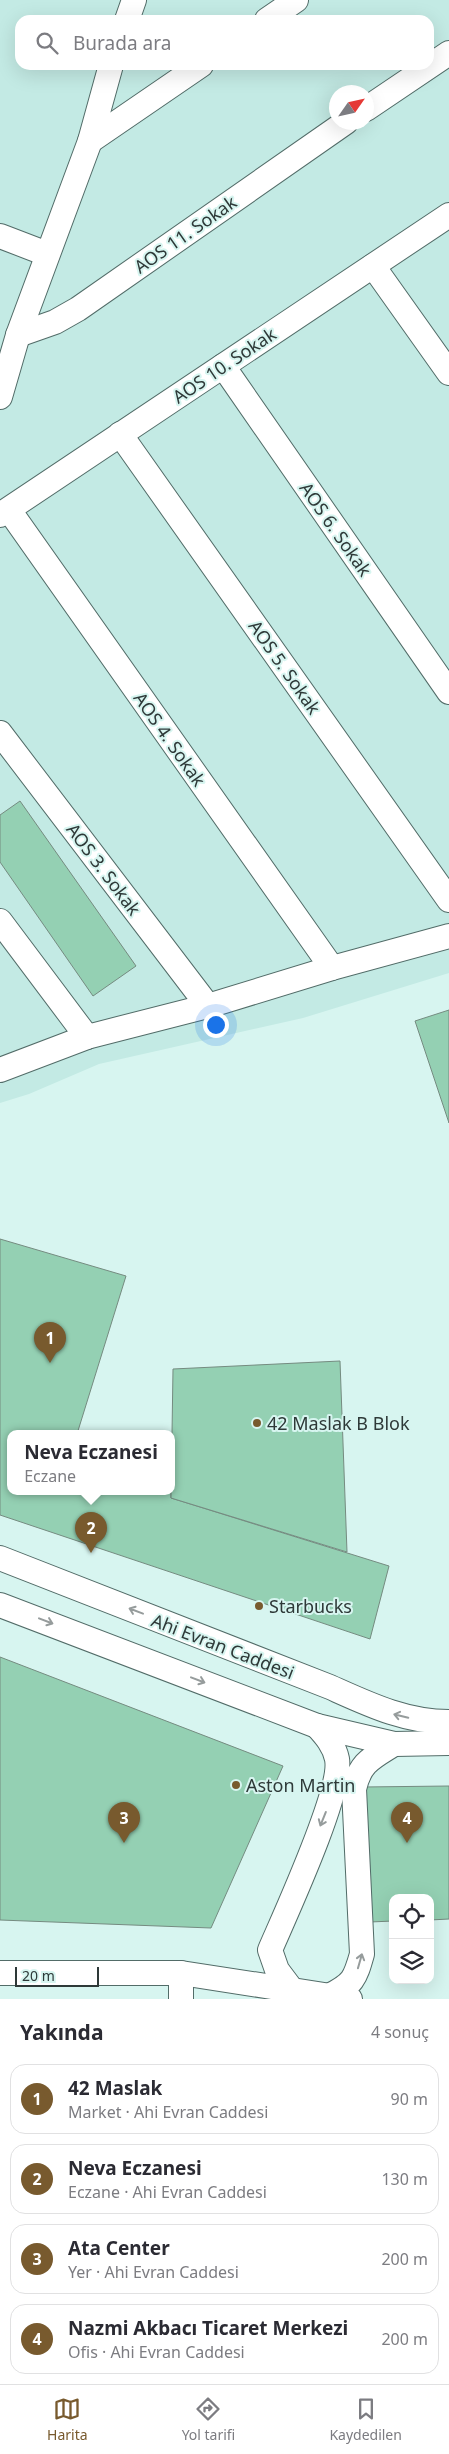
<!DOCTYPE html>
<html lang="tr">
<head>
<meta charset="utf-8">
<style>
	body { margin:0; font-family:"Noto Sans",sans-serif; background:#f2f2f3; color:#2b2b33 }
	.controls { position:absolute; right:15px; bottom:15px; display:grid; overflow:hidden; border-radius:10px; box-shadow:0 5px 20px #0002 }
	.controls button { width:45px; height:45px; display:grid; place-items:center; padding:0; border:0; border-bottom:1px solid #e1e1e2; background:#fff; color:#2b2b33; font:25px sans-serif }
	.compass { position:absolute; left:329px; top:85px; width:45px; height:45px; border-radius:50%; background:#fff; box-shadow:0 5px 20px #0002; rotate:56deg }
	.scale { position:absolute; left:15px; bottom:12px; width:84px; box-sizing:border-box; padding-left:5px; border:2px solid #2e3938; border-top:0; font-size:14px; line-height:18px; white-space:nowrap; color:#2e3938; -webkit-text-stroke:4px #d7f5f0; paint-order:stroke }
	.you { position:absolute; left:215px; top:1024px; width:18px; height:18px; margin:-12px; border:4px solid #fff; border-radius:50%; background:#1a73e8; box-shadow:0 0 0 8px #1a73e833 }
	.badge { display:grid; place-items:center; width:32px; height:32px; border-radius:50%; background:#785a2e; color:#fff; font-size:16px; font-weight:700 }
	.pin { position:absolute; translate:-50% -41px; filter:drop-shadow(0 1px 2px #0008) }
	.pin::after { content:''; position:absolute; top:26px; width:18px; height:15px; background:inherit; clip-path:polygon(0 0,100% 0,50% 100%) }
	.popup { position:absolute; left:7px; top:1430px; width:168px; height:65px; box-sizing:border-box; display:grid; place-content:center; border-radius:10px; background:#fff; filter:drop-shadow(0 1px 4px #0005); font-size:16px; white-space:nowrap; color:#7c7c81 }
	.popup b { font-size:19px; color:#2b2b33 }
	.popup::after { content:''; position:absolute; left:50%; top:100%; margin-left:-10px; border:10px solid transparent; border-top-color:#fff }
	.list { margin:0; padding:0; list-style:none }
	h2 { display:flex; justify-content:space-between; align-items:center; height:65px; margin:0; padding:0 20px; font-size:21px }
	h2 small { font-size:16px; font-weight:400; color:#7c7c81 }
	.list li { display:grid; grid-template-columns:32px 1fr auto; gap:15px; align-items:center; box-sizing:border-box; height:70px; margin:0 10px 10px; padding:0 10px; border:1px solid #e1e1e2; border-radius:15px }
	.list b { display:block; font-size:19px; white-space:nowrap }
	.list p { margin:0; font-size:16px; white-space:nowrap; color:#7c7c81 }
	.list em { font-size:16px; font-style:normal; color:#7c7c81 }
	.icon { flex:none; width:28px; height:28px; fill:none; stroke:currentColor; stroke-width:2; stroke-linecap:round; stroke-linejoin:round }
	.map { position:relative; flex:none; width:449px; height:1999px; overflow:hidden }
	.search { position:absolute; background:#fff; box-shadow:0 5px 20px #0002; left:15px; right:15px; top:15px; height:55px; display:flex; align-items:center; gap:12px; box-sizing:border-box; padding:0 18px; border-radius:15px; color:#7c7c81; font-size:19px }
	.sheet { height:385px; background:#fff }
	nav { display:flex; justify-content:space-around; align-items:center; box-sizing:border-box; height:70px; border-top:1px solid #e1e1e2; background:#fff; font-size:14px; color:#7c7c81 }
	nav a { display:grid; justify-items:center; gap:2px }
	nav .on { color:#785a2e }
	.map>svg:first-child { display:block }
</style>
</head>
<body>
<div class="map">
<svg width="449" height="1999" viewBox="0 0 449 1999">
	<rect width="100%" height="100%" fill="#d7f5f0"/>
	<!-- built -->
	<path fill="#c3eae4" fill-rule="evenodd" d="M0,0H449V973L303,1018L99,1064L29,1094L0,1103ZM20,20H429V65H20ZM336,92H366V122H336Z"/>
	<!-- building -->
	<g fill="#94d0b3" stroke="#758b80">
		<path d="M20,801L136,966L93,996L0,862V815Z"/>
		<path d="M449,1010V1123L415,1021Z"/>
		<path d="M0,1239L126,1276L77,1434H11V1492H171V1498L389,1566L370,1639L0,1515Z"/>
		<path d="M340,1361L347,1552L171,1498L173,1369Z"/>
		<path d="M0,1657L283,1766L211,1928L0,1920Z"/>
		<path d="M449,1786V1919L430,1920V1898H393V1921L370,1922L362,1787Z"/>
	</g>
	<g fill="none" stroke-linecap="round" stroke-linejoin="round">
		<!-- minor casing -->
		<g stroke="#526c68" stroke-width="26">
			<g id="minor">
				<path d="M127,20L134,0"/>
				<path d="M267,20L296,0"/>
				<path d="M366,109L449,53"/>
				<path d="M90,141L201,65"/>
				<path d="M0,236L47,254"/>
				<path d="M373,266L449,373"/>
				<path d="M18,335L55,322L78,309L346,122"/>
				<path d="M223,366L449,692"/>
				<path d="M0,397L18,335L90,141L111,65"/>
				<path d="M120,434L449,900"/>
				<path d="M9,510L332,968"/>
				<path d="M0,515L449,215"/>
				<path d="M0,733L208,1006"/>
				<path d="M0,921L87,1037"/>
				<path d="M0,1070L87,1037L208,1006L332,968L449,936"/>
				<path d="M0,1558L330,1687C368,1704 405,1722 449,1722"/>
				<path d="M0,1605L317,1726L394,1744L449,1743"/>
				<path d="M0,1973H181L350,1999"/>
				<path d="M181,1973V1999"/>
				<path d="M292,1990L277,1970L270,1950C285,1915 343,1790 337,1759C334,1745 326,1736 317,1726"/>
				<path d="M329,1996C353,1984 355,1979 362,1954L354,1789C360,1762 372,1758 394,1744"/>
			</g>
		</g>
		<!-- minor -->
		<use href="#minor" stroke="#fff" stroke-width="24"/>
	</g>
	<!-- one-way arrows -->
	<defs><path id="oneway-shaft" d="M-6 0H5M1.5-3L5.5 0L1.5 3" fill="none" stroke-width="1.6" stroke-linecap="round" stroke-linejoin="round" transform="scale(1.25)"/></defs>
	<g stroke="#969c9c">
		<use href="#oneway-shaft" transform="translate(136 1611) rotate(-159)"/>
		<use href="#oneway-shaft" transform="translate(46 1621) rotate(21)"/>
		<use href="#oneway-shaft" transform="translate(198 1680) rotate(21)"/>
		<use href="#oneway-shaft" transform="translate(401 1716) rotate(-166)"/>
		<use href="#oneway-shaft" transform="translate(323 1819) rotate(112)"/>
		<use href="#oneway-shaft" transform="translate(360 1961) rotate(-74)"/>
	</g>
	<!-- markers -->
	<g fill="#785a2e" stroke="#d7f5f0" stroke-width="2">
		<circle cx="257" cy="1423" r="5"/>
		<circle cx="259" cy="1606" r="5"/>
		<circle cx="236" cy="1785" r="5"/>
	</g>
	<g text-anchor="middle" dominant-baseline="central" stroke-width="4" stroke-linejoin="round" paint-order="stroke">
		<!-- street labels -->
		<g font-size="18" fill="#2e3938" stroke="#d7f5f0">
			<text transform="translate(185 234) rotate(-35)">AOS 11. Sokak</text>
			<text transform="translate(224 365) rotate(-34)">AOS 10. Sokak</text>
			<text transform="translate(336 529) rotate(55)">AOS 6. Sokak</text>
			<text transform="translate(285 667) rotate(55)">AOS 5. Sokak</text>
			<text transform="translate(170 739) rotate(55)">AOS 4. Sokak</text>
			<text transform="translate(104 869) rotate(53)">AOS 3. Sokak</text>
			<text transform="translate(223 1646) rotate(21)">Ahi Evran Caddesi</text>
		</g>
		<!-- poi labels -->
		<g font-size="18" fill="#2e3938" stroke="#d7f5f0" text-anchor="start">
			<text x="267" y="1423">42 Maslak B Blok</text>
			<text x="269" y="1606">Starbucks</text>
			<text x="246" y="1785">Aston Martin</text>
		</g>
	</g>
</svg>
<div class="controls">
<button><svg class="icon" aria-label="locate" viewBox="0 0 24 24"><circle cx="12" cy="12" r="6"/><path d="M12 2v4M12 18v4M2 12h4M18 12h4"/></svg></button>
<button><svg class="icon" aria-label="layers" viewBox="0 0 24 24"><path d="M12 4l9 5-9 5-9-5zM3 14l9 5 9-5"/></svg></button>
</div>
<svg class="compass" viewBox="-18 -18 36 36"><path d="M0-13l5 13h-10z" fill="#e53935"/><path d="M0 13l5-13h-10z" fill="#7c7c81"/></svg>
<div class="scale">20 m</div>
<div class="you"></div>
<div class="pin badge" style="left:50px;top:1363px">1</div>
<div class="pin badge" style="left:91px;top:1553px">2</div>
<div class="popup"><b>Neva Eczanesi</b>Eczane</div>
<div class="pin badge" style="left:124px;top:1843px">3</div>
<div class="pin badge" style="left:407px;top:1843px">4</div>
<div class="search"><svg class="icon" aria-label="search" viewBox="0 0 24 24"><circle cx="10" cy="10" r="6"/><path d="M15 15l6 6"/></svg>Burada ara</div>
</div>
<section class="sheet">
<h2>Yakında<small>4 sonuç</small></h2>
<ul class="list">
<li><span class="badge">1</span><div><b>42 Maslak</b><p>Market · Ahi Evran Caddesi</p></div><em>90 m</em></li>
<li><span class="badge">2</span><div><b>Neva Eczanesi</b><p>Eczane · Ahi Evran Caddesi</p></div><em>130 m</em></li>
<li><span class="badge">3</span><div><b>Ata Center</b><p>Yer · Ahi Evran Caddesi</p></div><em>200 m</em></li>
<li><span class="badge">4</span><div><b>Nazmi Akbacı Ticaret Merkezi</b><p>Ofis · Ahi Evran Caddesi</p></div><em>200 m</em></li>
</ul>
</section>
<nav>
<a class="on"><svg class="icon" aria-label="map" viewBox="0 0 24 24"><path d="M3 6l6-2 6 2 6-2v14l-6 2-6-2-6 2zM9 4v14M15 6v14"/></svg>Harita</a>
<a><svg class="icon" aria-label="directions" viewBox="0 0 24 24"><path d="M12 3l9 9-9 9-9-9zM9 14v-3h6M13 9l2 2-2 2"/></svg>Yol tarifi</a>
<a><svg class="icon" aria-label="saved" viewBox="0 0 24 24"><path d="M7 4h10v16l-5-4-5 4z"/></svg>Kaydedilen</a>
</nav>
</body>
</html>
